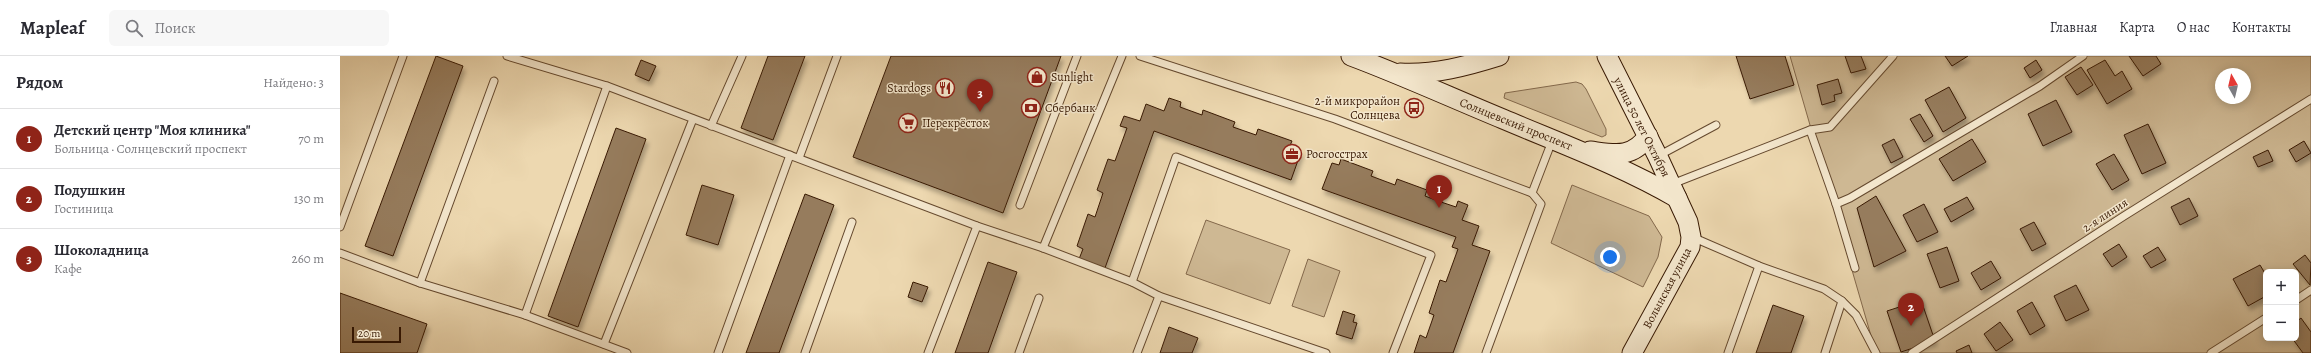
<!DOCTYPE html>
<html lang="ru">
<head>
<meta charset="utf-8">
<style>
	body { margin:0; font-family:Alegreya,serif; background:#f7f7f7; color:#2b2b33 }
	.controls { position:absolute; right:12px; bottom:12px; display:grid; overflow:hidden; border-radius:6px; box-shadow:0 2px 10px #0003 }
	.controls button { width:36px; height:36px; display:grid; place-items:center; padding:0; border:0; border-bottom:1px solid #e1e1e2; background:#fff; color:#2b2b33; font:20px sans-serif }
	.compass { position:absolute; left:1875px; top:12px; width:36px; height:36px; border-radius:50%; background:#fff; box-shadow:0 2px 10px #0003; rotate:352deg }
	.scale { position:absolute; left:12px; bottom:10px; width:49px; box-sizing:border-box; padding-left:4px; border:2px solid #381903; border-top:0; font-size:11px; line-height:14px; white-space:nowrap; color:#381903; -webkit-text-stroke:3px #f3e6cc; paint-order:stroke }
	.you { position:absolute; left:1270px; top:201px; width:14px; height:14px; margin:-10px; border:3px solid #fff; border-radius:50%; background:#1a73e8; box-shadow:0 0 0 6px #1a73e833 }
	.badge { display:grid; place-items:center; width:26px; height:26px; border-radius:50%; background:#8f2418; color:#fff; font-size:13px; font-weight:700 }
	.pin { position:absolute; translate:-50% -33px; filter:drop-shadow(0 1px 2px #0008) }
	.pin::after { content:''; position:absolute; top:21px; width:14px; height:12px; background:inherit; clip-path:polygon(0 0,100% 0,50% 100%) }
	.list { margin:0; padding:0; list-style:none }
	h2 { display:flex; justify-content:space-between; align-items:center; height:52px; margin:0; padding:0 16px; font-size:17px }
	h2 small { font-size:13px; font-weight:400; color:#7c7c81 }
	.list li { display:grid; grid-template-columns:26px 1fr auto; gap:12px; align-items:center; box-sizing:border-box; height:60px; padding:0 16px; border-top:1px solid #e1e1e2 }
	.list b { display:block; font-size:15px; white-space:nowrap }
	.list p { margin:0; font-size:13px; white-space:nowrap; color:#7c7c81 }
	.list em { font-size:13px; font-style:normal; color:#7c7c81 }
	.icon { flex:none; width:22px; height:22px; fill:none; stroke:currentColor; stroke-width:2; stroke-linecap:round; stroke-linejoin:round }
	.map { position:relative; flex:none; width:1971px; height:297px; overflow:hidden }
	header { display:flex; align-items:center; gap:24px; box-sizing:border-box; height:56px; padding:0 20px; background:#fff; border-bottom:1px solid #e1e1e2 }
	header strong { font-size:19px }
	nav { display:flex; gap:22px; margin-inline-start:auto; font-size:14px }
	.search { width:280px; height:36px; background:#f7f7f7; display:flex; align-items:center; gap:10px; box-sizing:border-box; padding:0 14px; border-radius:6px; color:#7c7c81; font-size:15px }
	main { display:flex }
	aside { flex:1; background:#fff }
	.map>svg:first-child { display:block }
</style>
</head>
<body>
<header>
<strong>Mapleaf</strong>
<div class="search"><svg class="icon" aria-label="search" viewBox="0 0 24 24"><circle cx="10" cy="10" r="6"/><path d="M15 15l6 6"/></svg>Поиск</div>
<nav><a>Главная</a><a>Карта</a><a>О нас</a><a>Контакты</a></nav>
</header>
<main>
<aside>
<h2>Рядом<small>Найдено: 3</small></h2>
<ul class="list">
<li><span class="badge">1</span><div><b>Детский центр &quot;Моя клиника&quot;</b><p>Больница · Солнцевский проспект</p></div><em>70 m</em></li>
<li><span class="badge">2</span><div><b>Подушкин</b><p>Гостиница</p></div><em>130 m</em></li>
<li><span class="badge">3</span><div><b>Шоколадница</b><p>Кафе</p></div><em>260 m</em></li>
</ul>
</aside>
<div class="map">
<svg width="1971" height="297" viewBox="0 0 1971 297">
	<defs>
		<filter id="shadow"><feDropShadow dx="2.5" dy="4.5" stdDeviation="2" flood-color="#0004"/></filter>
	</defs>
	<rect width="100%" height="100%" fill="#edd8b0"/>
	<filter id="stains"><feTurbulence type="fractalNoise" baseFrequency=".005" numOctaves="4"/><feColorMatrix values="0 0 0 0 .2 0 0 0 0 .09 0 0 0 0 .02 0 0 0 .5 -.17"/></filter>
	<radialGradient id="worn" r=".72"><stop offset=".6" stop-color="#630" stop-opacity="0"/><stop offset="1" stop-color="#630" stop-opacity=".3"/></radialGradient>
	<!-- green -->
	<g fill="#ceb893" stroke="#83684b" fill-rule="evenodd">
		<path d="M1450,0H1971V297H1536ZM1881,18H1905V42H1881ZM1926,216H1956V282H1926Z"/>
		<path d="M1236,26L1242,28L1246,33L1266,73V79L1262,81L1164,42L1165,37Z"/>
		<path d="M1232,129L1309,160L1322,181L1318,201L1303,231L1211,187Z"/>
		<path d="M866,164L950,194L930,248L846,218Z"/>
		<path d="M968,203L1000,215L984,261L952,250Z"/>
	</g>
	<!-- building -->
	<g fill="#967c5d" stroke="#381903" filter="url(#shadow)">
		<path d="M96,0L123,10L53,200L25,190Z"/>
		<path d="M428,0H465L433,84L401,72Z"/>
		<path d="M551,0H721L663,157L513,101Z"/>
		<path d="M1396,0H1445L1454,29L1410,43Z"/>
		<path d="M1505,0H1521L1526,13L1511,17Z"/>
		<path d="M1605,0H1628L1612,10Z"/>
		<path d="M1789,0H1816L1821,8L1803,20Z"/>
		<path d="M301,4L316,10L309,25L295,19Z"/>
		<path d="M1696,4L1702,14L1690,22L1684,12Z"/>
		<path d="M1765,4L1775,20L1782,15L1792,33L1767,48L1747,14Z"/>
		<path d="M1741,11L1753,29L1737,39L1725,21Z"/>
		<path d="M1498,23L1502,37L1494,39L1495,45L1482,49L1477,29Z"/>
		<path d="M1609,31L1626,62L1603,76L1585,44Z"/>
		<path d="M829,42L841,46L840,51L862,59L863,54L895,66L893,71L916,79L918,73L952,85L949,92L961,96L951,124L814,75L765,212L739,203L743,193L737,190L748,158L755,161L763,137L757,134L768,103L775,105L787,72L780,70L784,60L800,65L806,48L824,55Z"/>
		<path d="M1716,44L1732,76L1703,90L1688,58Z"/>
		<path d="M1580,58L1593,80L1584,86L1570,63Z"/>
		<path d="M1808,68L1826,107L1802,118L1784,79Z"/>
		<path d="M276,72L306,83L238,271L208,260Z"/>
		<path d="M1554,83L1563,101L1551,107L1542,89Z"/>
		<path d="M1632,83L1646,106L1613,125L1599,103Z"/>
		<path d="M1964,85L1971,97L1956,106L1949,94Z"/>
		<path d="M1928,94L1933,105L1918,111L1913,101Z"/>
		<path d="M1774,98L1789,124L1772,134L1756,108Z"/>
		<path d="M1001,103L1033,115L1031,120L1055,129L1057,123L1087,134L1085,140L1101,146L1116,151L1118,145L1128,149L1122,164L1139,170L1132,189L1150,195L1113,297H1074L1080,279L1086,282L1094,259L1089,257L1100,224L1106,226L1118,193L1112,191L1116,181L982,133L992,107L999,109Z"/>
		<path d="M362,129L394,139L378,189L346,179Z"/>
		<path d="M465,138L494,149L439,297H406Z"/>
		<path d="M1536,140L1566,195L1534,211L1517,152Z"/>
		<path d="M1627,141L1634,153L1611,166L1604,153Z"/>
		<path d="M1849,142L1858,160L1840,169L1831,151Z"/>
		<path d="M1584,148L1598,176L1577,186L1563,159Z"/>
		<path d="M1694,166L1706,188L1692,195L1680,173Z"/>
		<path d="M1779,188L1787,201L1772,211L1763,198Z"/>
		<path d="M1607,191L1619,225L1600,232L1587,198Z"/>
		<path d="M1818,191L1826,204L1811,212L1803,200Z"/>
		<path d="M1965,199L1971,207L1970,229L1953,208Z"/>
		<path d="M1651,205L1661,222L1641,234L1631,217Z"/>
		<path d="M648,206L677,216L648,297H615Z"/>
		<path d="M1920,209L1926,219V240L1908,250L1893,223Z"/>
		<path d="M573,226L588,231L582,246L568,241Z"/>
		<path d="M1736,229L1749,254L1726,265L1714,240Z"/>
		<path d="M0,237L87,268L77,297H0Z"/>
		<path d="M1581,244L1595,285L1561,296L1547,255Z"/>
		<path d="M1692,246L1705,270L1690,279L1677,255Z"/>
		<path d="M1433,249L1464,260L1451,297H1416Z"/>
		<path d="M1003,255L1015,259L1013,266L1017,267L1012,283L996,278Z"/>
		<path d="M1961,262L1971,276V297H1963L1952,282H1956V266Z"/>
		<path d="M1660,266L1673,284L1656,295L1644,278Z"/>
		<path d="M829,271L858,282L852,297H820Z"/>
		<path d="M1629,289L1632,297H1617L1616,295Z"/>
	</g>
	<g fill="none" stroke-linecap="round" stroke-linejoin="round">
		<!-- lane casing -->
		<g stroke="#65492e" stroke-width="9">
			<g id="lane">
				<path d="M167,0L267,30L637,170L703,192L792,226L819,240L986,297"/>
				<path d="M800,0L995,63L1192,137L1201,148L1146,297"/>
				<path d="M371,70L402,0"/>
				<path d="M1470,74L1496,148L1515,212"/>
				<path d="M1318,100L1376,69"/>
				<path d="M459,102L497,0"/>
				<path d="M1332,128L1470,74L1490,71L1553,0"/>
				<path d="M1192,137L1212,85"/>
				<path d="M1496,148L1510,142L1700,30L1743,0"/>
				<path d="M680,149L737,0"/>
				<path d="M0,171L63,0"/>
				<path d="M1352,181L1419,210L1484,233L1502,245L1485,297"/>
				<path d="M703,192L782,0"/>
				<path d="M0,197L80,227L185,259L287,297"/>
				<path d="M792,226L836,101L1091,199L1053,297"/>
				<path d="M80,227L154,25"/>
				<path d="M1956,244L1971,234"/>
				<path d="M1502,245L1516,259L1536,297"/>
				<path d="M185,259L267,30"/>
				<path d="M264,288L353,63"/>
				<path d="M378,297L450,99"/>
				<path d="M465,297L512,166"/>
				<path d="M588,297L637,170"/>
				<path d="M679,297L699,242"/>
				<path d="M797,297L819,240"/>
				<path d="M1388,297L1419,210"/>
				<path d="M1572,297L1784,160L1971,43"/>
				<path d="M1871,297L1926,262"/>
			</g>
		</g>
		<!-- secondary casing -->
		<g stroke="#381903" stroke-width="21">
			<g id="secondary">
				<path d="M1011,0C1062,19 1112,42 1163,63C1222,88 1282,110 1337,142"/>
				<path d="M1267,0L1318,101L1348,166L1351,181L1350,191L1292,297"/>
				<path d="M1060,17C1094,19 1127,10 1159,0"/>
				<path d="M1250,95C1274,98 1292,103 1308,80"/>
			</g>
		</g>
		<!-- lane -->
		<use href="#lane" stroke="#f3e6cc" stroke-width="7"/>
		<!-- secondary -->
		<use href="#secondary" stroke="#f3e6cc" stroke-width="19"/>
	</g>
	<!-- icons -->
	<defs>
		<g id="shop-ring" transform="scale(1)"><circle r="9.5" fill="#f3e6cc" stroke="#8f2418" stroke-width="1.5"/><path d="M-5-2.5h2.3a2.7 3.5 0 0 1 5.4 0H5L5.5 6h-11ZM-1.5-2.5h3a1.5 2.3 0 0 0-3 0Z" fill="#8f2418"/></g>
		<g id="restaurant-ring" transform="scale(1)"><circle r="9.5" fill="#f3e6cc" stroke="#8f2418" stroke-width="1.5"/><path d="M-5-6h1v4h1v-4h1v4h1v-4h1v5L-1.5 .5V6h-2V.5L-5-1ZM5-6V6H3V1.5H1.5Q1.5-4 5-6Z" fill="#8f2418"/></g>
		<g id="bank-ring" transform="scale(1)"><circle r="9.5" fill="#f3e6cc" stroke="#8f2418" stroke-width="1.5"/><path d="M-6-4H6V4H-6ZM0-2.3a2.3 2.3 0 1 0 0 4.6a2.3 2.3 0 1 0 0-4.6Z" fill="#8f2418"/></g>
		<g id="bus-ring" transform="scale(1)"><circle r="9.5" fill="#f3e6cc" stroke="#8f2418" stroke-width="1.5"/><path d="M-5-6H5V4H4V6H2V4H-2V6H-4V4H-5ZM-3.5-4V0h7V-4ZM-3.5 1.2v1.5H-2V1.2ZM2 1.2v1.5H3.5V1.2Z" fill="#8f2418"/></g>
		<g id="supermarket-ring" transform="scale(1)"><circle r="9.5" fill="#f3e6cc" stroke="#8f2418" stroke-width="1.5"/><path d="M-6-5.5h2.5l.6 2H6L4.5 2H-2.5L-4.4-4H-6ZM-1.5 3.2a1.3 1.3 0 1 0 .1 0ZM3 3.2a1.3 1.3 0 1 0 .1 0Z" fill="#8f2418"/></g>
		<g id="office-ring" transform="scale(1)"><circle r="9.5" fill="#f3e6cc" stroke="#8f2418" stroke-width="1.5"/><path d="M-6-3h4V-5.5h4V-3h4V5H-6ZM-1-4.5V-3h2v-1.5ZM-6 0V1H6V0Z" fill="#8f2418"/></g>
	</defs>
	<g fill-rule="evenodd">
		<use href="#shop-ring" x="697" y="21"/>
		<use href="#restaurant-ring" x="605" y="32"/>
		<use href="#bank-ring" x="691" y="52"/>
		<use href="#bus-ring" x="1074" y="52"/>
		<use href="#supermarket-ring" x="568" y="67"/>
		<use href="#office-ring" x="952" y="98"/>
	</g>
	<g text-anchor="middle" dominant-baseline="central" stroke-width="3" stroke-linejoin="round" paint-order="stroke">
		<!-- poi labels -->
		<g font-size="12" fill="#381903" stroke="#f3e6cc" text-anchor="start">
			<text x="711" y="21">Sunlight</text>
			<text x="591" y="32" text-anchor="end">Stardogs</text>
			<text x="1060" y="45" text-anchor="end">2-й микрорайон<tspan x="1060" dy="14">Солнцева</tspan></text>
			<text x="705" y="52">Сбербанк</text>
			<text x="582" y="67">Перекрёсток</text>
			<text x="966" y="98">Росгосстрах</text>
		</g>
		<!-- street labels -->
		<g font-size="12" fill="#381903" stroke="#f3e6cc">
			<text transform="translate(1176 68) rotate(22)">Солнцевский проспект</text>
			<text transform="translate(1302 71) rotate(63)">улица 50 лет Октября</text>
			<text transform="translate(1765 159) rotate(-33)">2-я линия</text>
			<text transform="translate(1327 232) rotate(-62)">Волынская улица</text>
		</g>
	</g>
	<rect width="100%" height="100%" filter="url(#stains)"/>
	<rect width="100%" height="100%" fill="url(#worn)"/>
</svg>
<div class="controls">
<button>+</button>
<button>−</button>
</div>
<svg class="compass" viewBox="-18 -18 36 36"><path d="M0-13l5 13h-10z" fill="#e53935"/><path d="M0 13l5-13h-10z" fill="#7c7c81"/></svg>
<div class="scale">20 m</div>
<div class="you"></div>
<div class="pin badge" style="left:1099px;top:152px">1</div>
<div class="pin badge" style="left:1571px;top:270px">2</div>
<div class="pin badge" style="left:640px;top:56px">3</div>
</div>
</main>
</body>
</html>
